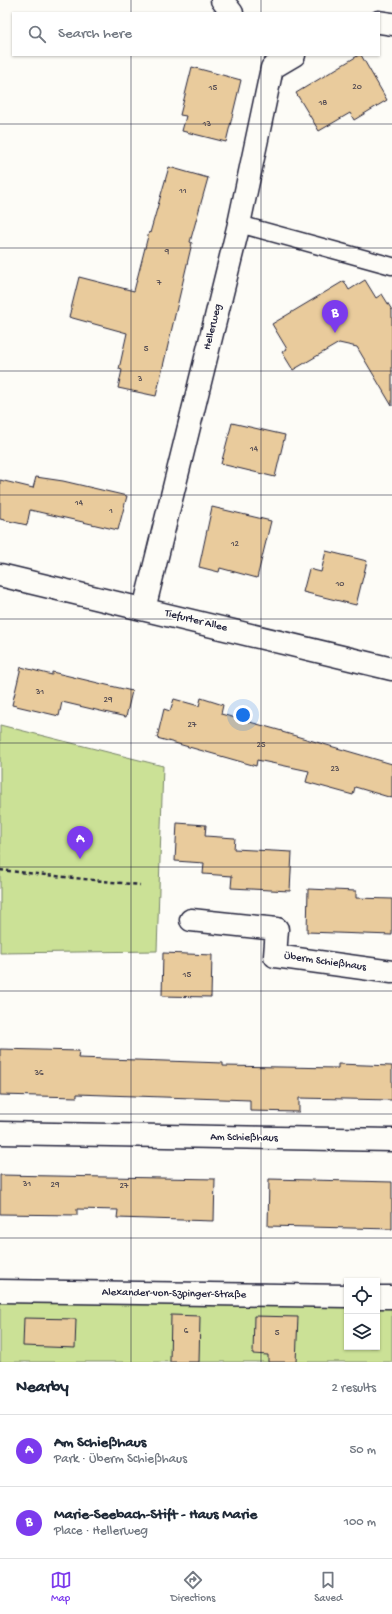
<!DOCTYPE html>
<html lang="en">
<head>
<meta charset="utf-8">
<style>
	body { margin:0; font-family:"Gochi Hand",sans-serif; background:#f2f2f3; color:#1f2937 }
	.controls { position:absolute; right:12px; bottom:12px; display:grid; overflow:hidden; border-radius:0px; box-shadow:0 1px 3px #0004 }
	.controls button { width:36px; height:36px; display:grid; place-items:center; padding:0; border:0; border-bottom:1px solid #e0e1e3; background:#fff; color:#1f2937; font:20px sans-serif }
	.you { position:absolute; left:243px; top:715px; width:14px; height:14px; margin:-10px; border:3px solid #fff; border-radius:50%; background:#1a73e8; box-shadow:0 0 0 6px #1a73e833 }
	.badge { display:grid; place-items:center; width:26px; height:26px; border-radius:50%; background:#7c3aed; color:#fff; font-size:13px; font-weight:700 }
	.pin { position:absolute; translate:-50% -33px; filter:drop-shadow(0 1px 2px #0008) }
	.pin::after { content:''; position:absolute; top:21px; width:14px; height:12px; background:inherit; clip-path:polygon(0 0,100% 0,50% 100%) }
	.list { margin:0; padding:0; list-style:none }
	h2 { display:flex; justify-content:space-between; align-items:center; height:52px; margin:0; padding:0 16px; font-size:17px }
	h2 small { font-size:13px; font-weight:400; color:#747a83 }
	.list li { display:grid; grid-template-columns:26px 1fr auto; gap:12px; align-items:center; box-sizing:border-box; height:72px; padding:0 16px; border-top:1px solid #e0e1e3 }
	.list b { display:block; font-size:15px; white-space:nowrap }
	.list p { margin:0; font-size:13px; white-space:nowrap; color:#747a83 }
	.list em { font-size:13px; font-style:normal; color:#747a83 }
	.icon { flex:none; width:22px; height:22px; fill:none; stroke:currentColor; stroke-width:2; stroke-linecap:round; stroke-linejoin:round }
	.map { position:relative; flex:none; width:392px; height:1362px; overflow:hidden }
	.search { position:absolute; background:#fff; box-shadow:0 1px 3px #0004; left:12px; right:12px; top:12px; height:44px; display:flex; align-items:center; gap:10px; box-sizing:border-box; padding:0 14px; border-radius:0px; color:#747a83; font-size:15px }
	.sheet { height:196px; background:#fff }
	nav { display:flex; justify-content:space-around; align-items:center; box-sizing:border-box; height:56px; border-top:1px solid #e0e1e3; background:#fff; font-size:11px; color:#747a83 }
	nav a { display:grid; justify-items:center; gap:2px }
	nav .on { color:#7c3aed }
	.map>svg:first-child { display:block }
</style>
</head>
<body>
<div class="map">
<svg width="392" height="1362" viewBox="0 0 392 1362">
	<rect width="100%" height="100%" fill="#fdfcf7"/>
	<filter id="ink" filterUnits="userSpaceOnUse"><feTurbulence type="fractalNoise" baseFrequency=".025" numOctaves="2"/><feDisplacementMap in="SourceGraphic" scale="8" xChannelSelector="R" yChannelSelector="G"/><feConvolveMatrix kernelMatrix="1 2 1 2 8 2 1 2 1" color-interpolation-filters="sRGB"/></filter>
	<g filter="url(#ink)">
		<!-- green -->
		<g fill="#cbe196" stroke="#768268">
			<path d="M0,725L163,766L157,951L0,953Z"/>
			<path d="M0,1301L347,1306V1347H377V1307H392V1362H0Z"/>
		</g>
		<!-- building -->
		<g fill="#e9cb9c" stroke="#22223b">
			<path d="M359,55H361L387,100L354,120L350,113L319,131L296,93Z"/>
			<path d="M192,67L241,80L226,142L182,131L186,116L180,115Z"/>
			<path d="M169,167L208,178L190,242L192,243L156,396L118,388L122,370L119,369L127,333L69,317L79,277L134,291L149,232L150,233Z"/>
			<path d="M365,280L376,298L382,294L392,310V406L357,347L339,343L293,370L282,352L287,349L272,324L344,281L349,290Z"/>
			<path d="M232,423L285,435L275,477L221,464Z"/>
			<path d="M36,477L63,481L127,496L118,530L30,510L27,525L0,519V480L33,488Z"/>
			<path d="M212,507L271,521L257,578L220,568L219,572L199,567Z"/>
			<path d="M326,551L367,561L356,605L303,592L309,569L321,572Z"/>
			<path d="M21,667L52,675V672L132,691L126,717L62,702L59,716L12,705Z"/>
			<path d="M201,698L223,705L221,714L282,731V732L392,764V798L355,787L353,795L306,782L309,771L257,760L256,766L157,738L164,709L170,711L174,699L199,706Z"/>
			<path d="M177,823L206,825L205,836L235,838L234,849L292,852L290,891L231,888L232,876L203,874L204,863L175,861Z"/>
			<path d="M308,889L356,891V898L392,899V935L307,932Z"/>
			<path d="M163,953L212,955L211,997L162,996Z"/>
			<path d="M0,1049L79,1051L78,1058L223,1063V1066L338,1068V1064L392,1066V1100L299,1098V1112L250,1111V1100L77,1094V1097L0,1095Z"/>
			<path d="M0,1175L215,1179L214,1221L117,1218L118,1210L77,1209V1215L0,1214Z"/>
			<path d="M269,1179L392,1182V1229L268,1226Z"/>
			<path d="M171,1315L200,1316L199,1362H170Z"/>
			<path d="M254,1316L298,1317L296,1362H268V1355L253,1354Z"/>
			<path d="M24,1318L76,1319L75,1348L23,1346Z"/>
		</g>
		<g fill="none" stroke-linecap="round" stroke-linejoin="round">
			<!-- service casing -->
			<g stroke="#22223b" stroke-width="19">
				<path id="service" d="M239,224L392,266"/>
			</g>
			<!-- minor casing -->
			<g stroke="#22223b" stroke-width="25">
				<g id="minor">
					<path d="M222,0L232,13"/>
					<path d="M379,22L392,24"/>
					<path d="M0,575L392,669"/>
					<path d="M144,609L239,224L272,68L294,55"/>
					<path d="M191,920L277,929L275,956L392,972"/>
					<path d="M0,1133L392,1140"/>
					<path d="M0,1291L347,1296"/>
					<path d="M377,1297H392"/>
				</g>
			</g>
			<!-- path -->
			<path stroke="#22223b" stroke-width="2.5" stroke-dasharray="4 3" stroke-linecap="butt" d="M0,870L140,885"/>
			<!-- service -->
			<use href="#service" stroke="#fdfcf7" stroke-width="16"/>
			<!-- minor -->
			<use href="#minor" stroke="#fdfcf7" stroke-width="22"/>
		</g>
	</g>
	<!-- grid -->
	<path fill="none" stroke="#22223b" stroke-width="1" stroke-opacity="0.55" d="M131,0V13M261,0V13M131,55V1362M261,55V1362M0,124H392M0,248H392M0,371H392M0,495H392M0,619H392M0,743H392M0,867H392M0,991H392M0,1114H392M0,1238H392"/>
	<g text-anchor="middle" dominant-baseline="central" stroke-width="3.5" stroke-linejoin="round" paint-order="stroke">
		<!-- number labels -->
		<g font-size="9" fill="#544c53">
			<text x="357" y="87">20</text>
			<text x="213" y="88">15</text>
			<text x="323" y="103">18</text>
			<text x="207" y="124">13</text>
			<text x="183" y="191">11</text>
			<text x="167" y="252">9</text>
			<text x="159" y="283">7</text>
			<text x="146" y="349">5</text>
			<text x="140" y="379">3</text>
			<text x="254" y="449">14</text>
			<text x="79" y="503">14</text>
			<text x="111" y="511">1</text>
			<text x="235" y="544">12</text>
			<text x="340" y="584">10</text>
			<text x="40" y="692">31</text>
			<text x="108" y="700">29</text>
			<text x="192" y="725">27</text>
			<text x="261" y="745">25</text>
			<text x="335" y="769">23</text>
			<text x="187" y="975">15</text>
			<text x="39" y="1073">36</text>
			<text x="27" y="1184">31</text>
			<text x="55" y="1185">29</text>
			<text x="124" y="1186">27</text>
			<text x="186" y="1331">6</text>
			<text x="277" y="1333">5</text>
		</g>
		<!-- street labels -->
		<g font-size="11" fill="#22223b" stroke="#fdfcf7">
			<text transform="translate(213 327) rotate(-76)">Hellerweg</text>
			<text transform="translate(196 621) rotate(14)">Tiefurter Allee</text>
			<text transform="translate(325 962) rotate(8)">Überm Schießhaus</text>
			<text transform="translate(244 1138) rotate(1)">Am Schießhaus</text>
			<text transform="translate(174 1294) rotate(1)">Alexander-von-Szpinger-Straße</text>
		</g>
	</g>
</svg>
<div class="controls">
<button><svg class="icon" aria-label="locate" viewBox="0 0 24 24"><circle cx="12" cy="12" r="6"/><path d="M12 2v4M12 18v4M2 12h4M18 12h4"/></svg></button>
<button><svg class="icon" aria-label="layers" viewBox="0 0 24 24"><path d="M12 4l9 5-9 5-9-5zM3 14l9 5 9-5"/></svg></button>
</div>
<div class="you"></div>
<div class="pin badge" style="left:80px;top:859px">A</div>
<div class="pin badge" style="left:335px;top:333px">B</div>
<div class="search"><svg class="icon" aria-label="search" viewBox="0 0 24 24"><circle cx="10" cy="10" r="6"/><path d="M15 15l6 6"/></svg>Search here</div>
</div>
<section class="sheet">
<h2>Nearby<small>2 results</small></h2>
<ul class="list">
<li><span class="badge">A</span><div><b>Am Schießhaus</b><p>Park · Überm Schießhaus</p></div><em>50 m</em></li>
<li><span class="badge">B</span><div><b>Marie-Seebach-Stift - Haus Marie</b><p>Place · Hellerweg</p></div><em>100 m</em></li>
</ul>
</section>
<nav>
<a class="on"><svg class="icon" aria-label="map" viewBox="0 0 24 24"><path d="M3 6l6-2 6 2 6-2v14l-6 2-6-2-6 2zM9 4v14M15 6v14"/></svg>Map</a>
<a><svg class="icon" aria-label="directions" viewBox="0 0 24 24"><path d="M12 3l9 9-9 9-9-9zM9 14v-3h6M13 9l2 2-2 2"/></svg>Directions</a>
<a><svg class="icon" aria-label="saved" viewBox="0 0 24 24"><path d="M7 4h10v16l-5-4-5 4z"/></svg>Saved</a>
</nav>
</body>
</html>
